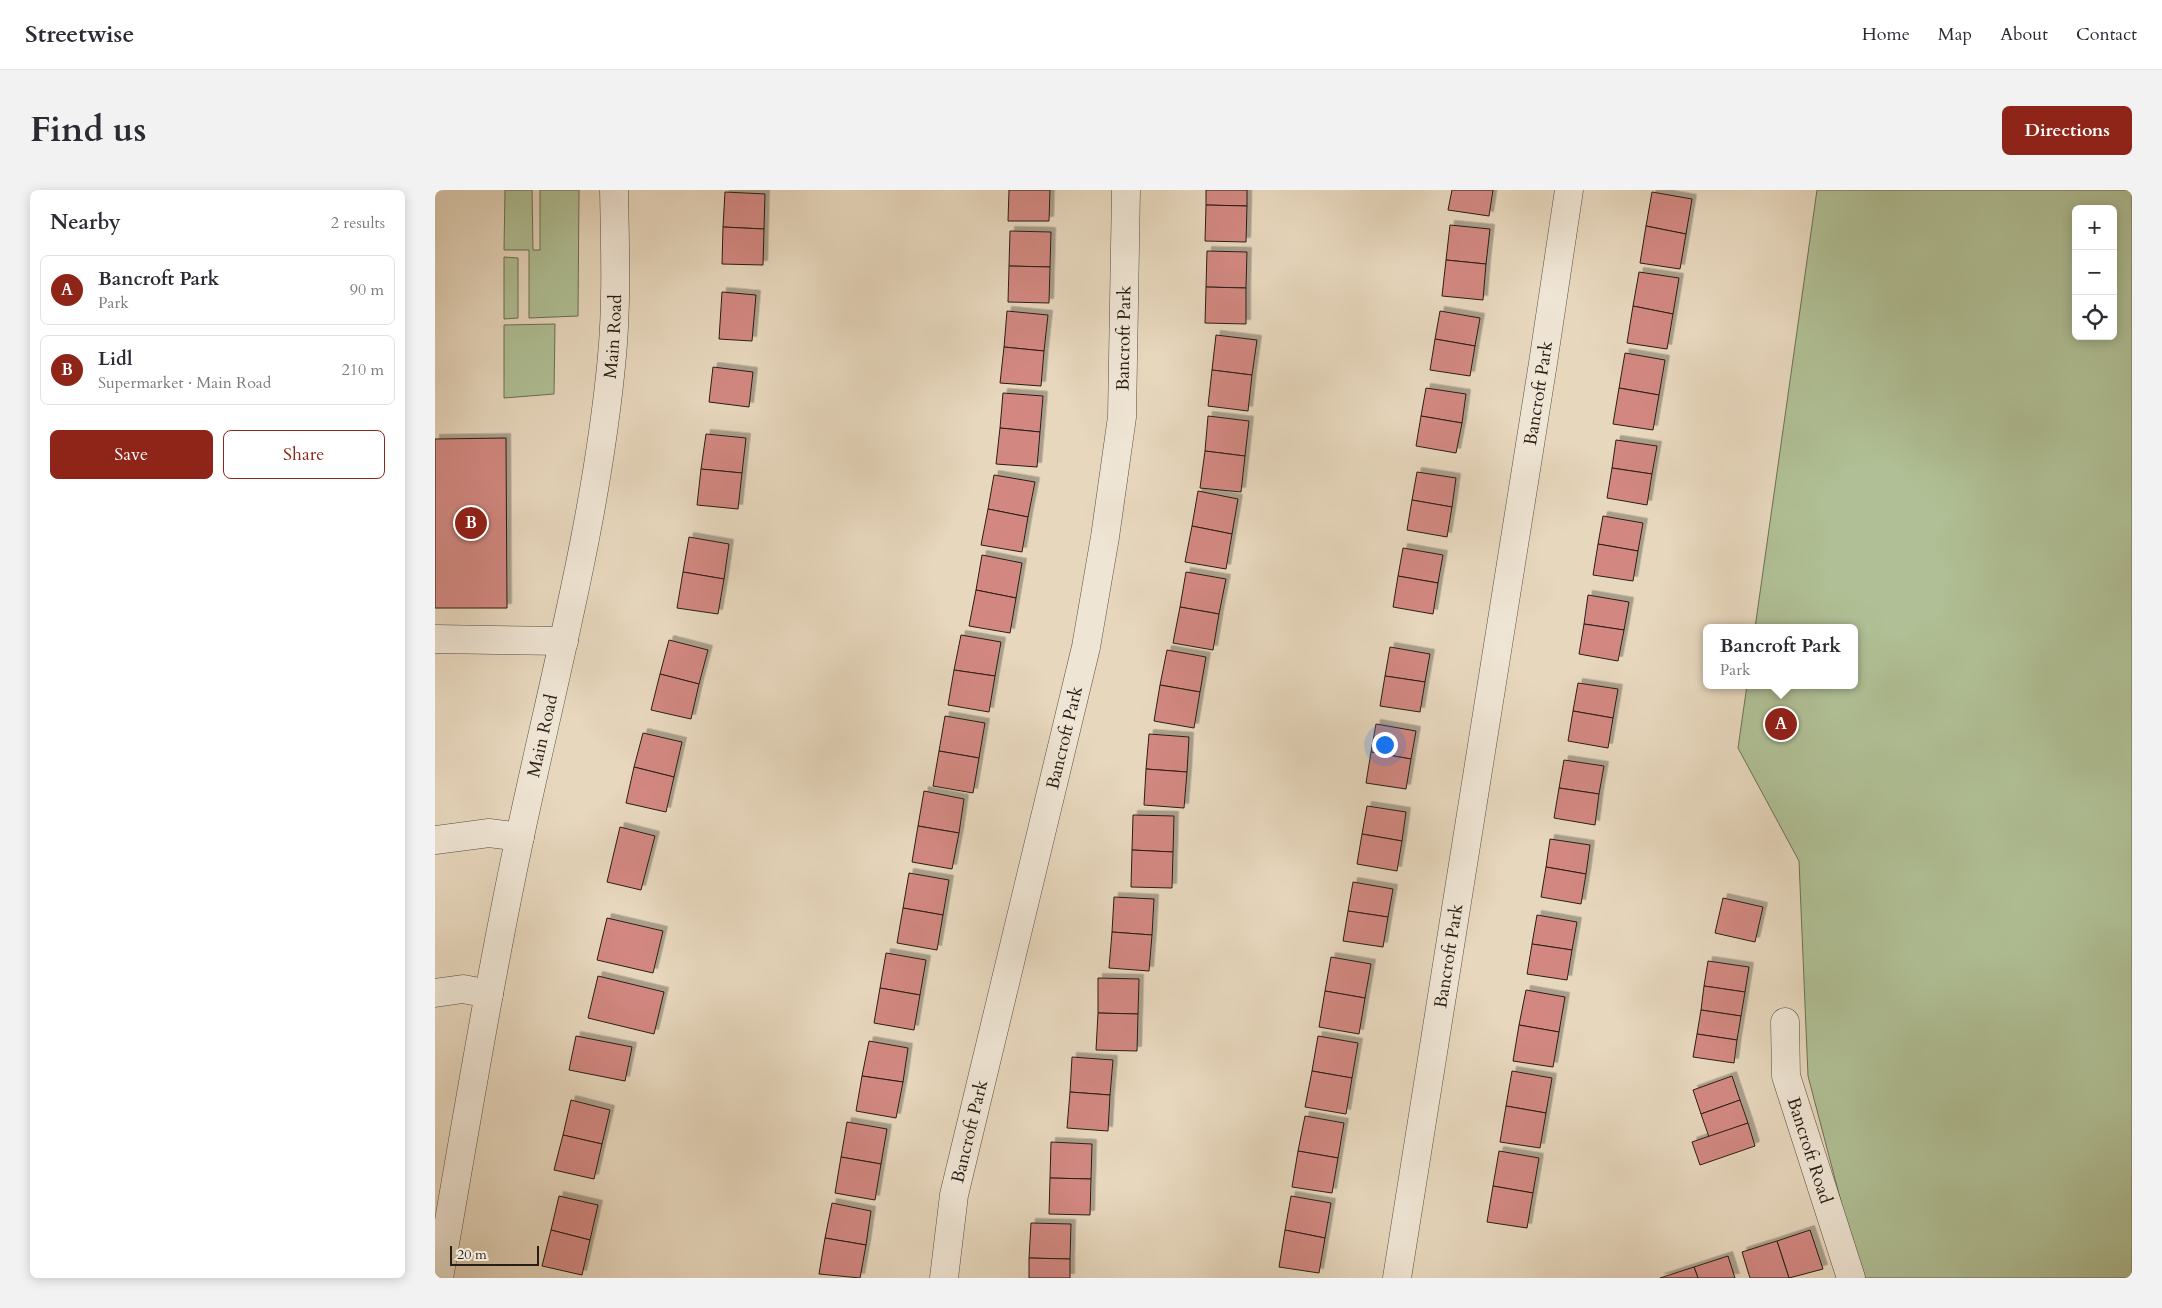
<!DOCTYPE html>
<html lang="en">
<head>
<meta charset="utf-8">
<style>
	body { margin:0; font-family:Cardo,serif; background:#f2f2f3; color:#2b2b33 }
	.controls { position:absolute; right:15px; top:15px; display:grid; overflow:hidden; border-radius:8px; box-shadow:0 2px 12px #0003 }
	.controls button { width:45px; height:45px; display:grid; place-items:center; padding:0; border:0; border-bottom:1px solid #e1e1e2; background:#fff; color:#2b2b33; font:25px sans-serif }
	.scale { position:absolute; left:15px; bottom:12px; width:89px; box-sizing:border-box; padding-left:5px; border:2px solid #291d15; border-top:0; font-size:14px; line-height:18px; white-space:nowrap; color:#291d15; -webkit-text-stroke:4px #efe5d4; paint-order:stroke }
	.you { position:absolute; left:949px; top:554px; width:18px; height:18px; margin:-12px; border:4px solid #fff; border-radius:50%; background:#1a73e8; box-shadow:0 0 0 8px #1a73e833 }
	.badge { display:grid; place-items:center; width:32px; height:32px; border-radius:50%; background:#8f2418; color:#fff; font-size:16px; font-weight:700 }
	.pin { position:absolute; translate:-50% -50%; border:2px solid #fff; box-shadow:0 1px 5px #0006 }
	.popup { position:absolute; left:1268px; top:434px; width:155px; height:65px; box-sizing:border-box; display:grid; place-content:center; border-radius:8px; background:#fff; filter:drop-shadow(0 1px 4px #0005); font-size:16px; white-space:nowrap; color:#7c7c81 }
	.popup b { font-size:19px; color:#2b2b33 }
	.popup::after { content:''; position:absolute; left:50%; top:100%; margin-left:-10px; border:10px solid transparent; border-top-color:#fff }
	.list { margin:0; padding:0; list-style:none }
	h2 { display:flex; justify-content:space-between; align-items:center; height:65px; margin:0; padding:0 20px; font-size:21px }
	h2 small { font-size:16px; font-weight:400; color:#7c7c81 }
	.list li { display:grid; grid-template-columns:32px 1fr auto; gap:15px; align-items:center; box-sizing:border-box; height:70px; margin:0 10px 10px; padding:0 10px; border:1px solid #e1e1e2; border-radius:8px }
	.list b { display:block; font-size:19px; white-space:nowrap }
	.list p { margin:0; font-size:16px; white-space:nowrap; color:#7c7c81 }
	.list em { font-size:16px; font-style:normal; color:#7c7c81 }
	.actions { display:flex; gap:10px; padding:15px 20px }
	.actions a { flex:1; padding:11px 0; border:1px solid #8f2418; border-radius:8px; text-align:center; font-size:18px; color:#8f2418 }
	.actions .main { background:#8f2418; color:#fff }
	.icon { flex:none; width:28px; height:28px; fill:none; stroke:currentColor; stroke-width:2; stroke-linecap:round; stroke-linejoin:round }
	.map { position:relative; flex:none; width:1697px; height:1088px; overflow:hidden; border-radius:8px }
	header { display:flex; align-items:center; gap:30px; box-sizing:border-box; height:70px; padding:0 25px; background:#fff; border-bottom:1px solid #e1e1e2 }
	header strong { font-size:24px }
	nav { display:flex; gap:28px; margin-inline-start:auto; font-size:18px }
	.intro { display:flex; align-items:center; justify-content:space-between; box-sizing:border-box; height:120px; padding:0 30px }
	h1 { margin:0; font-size:35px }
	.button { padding:12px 22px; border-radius:8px; background:#8f2418; color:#fff; font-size:18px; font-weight:700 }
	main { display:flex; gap:30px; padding:0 30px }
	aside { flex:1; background:#fff; border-radius:8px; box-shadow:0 2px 12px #0003 }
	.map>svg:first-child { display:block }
</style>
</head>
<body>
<header>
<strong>Streetwise</strong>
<nav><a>Home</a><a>Map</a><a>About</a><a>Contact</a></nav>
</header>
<div class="intro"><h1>Find us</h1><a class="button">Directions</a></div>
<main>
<aside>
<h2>Nearby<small>2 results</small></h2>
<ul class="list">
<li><span class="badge">A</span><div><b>Bancroft Park</b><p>Park</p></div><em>90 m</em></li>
<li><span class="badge">B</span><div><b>Lidl</b><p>Supermarket · Main Road</p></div><em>210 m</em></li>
</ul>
<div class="actions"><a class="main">Save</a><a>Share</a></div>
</aside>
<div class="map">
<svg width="1697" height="1088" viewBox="0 0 1697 1088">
	<defs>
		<filter id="shadow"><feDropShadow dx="4.5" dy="-4.5" stdDeviation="0" flood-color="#0004"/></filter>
	</defs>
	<rect width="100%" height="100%" fill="#e7d7bd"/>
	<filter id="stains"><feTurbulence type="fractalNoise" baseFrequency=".004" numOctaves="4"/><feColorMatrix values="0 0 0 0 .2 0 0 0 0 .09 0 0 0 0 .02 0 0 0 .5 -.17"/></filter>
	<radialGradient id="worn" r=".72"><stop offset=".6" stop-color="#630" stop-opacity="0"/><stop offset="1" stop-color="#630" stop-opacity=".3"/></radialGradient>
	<!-- green -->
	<g fill="#b0bf95" stroke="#6c6e55" fill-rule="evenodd">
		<path d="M70,0H97L98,60H105V0H144L143,126L94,128V60H69Z"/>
		<path d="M1382,0H1697V1088H1426L1373,886L1364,671L1303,558L1312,495H1420V438H1320ZM1641,19H1678V146H1641Z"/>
		<path d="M69,67L83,68V128L69,129Z"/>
		<path d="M120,134L119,204L69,208V135Z"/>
	</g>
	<!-- building -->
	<g fill="#d28881" stroke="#291d15" filter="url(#shadow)">
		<path d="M574,0H615L614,31H573Z"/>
		<path d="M771,0H812V16L771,15Z"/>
		<path d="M1017,0H1058L1054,26L1013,20Z"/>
		<path d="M290,2L330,4L329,39L288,37Z"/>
		<path d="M1217,2L1257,9L1251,44L1211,36Z"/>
		<path d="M771,15L812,16L811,52L770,51Z"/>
		<path d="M1015,35L1055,39L1051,74L1011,70Z"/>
		<path d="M1211,36L1251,44L1245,79L1205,73Z"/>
		<path d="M288,37L329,39L328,75L287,74Z"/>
		<path d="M575,41L616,42L615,77L574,76Z"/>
		<path d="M772,61L812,62L811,98L771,97Z"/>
		<path d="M1011,70L1051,74L1048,110L1007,106Z"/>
		<path d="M574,76L615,77L614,113L573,112Z"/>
		<path d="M1204,82L1244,88L1238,124L1198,116Z"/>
		<path d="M771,97L811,98V134L770,133Z"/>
		<path d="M287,102L321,105L317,151L284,149Z"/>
		<path d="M1198,116L1238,124L1232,159L1192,153Z"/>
		<path d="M572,121L613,125L609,161L569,157Z"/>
		<path d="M1005,121L1045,128L1040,156L1000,149Z"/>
		<path d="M781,145L822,150L817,185L777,180Z"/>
		<path d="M1000,149L1040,156L1035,186L995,180Z"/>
		<path d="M569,157L609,161L606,196L565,193Z"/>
		<path d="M1190,163L1230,170L1224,205L1184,198Z"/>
		<path d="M278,177L318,182L314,217L274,212Z"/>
		<path d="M777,180L817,185L813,221L773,216Z"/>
		<path d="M991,198L1031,204L1027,233L986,226Z"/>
		<path d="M1184,198L1224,205L1218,240L1178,234Z"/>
		<path d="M568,203L608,206L605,242L565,238Z"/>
		<path d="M773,226L814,231L810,266L770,261Z"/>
		<path d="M986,226L1027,233L1021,263L981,256Z"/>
		<path d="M565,238L605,242L602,277L561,274Z"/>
		<path d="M271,244L311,248L307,283L266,279Z"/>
		<path d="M71,248L72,418H0V249Z"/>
		<path d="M1181,250L1222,256L1217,284L1177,278Z"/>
		<path d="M770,261L810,266L806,302L765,298Z"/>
		<path d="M1177,278L1217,284L1212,315L1172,308Z"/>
		<path d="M266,279L307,283L303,319L262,315Z"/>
		<path d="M982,282L1021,288L1017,317L977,310Z"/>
		<path d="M559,285L600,292L593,327L553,319Z"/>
		<path d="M763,301L803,309L797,344L757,336Z"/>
		<path d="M977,310L1017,317L1012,347L972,340Z"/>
		<path d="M553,319L593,327L587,362L546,355Z"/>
		<path d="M1168,326L1208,333L1203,361L1163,354Z"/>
		<path d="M757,336L797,344L791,379L750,372Z"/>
		<path d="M254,347L294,354L289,389L248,382Z"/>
		<path d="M1163,354L1203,361L1198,391L1158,385Z"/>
		<path d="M968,358L1008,365L1003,393L963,386Z"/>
		<path d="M547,365L587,373L581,408L541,400Z"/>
		<path d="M248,382L289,389L283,424L242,418Z"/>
		<path d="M751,382L791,389L784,424L745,417Z"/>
		<path d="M963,386L1003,393L998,424L958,417Z"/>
		<path d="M541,400L581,408L575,443L534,436Z"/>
		<path d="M1153,405L1194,412L1189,440L1149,434Z"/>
		<path d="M745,417L784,424L778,460L738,453Z"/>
		<path d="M1149,434L1189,440L1183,471L1144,464Z"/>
		<path d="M526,445L566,452L560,486L519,480Z"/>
		<path d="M234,450L273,460L264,494L225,484Z"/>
		<path d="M955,457L995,464L990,492L950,486Z"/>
		<path d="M732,460L771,467L765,502L725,495Z"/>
		<path d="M519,480L560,486L554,522L513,515Z"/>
		<path d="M225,484L264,494L256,529L216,520Z"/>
		<path d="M950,486L990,492L985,522L945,516Z"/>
		<path d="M1143,493L1183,499L1178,528L1138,521Z"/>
		<path d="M725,495L765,502L759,538L719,531Z"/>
		<path d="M1138,521L1178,528L1173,558L1133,551Z"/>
		<path d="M510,526L550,533L544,568L504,561Z"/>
		<path d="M941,534L981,541L976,569L936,562Z"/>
		<path d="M208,543L247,552L239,587L199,577Z"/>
		<path d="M714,544L754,547L752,582L711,579Z"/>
		<path d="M504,561L544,568L538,603L498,596Z"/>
		<path d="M936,562L976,569L971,599L931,593Z"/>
		<path d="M1129,570L1169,576L1164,604L1124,598Z"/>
		<path d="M199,577L239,587L231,622L191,613Z"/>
		<path d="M711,579L752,582L749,618L709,615Z"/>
		<path d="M1124,598L1164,604L1160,635L1119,628Z"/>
		<path d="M489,601L529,609L524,643L483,636Z"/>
		<path d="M932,616L971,622L967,651L927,644Z"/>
		<path d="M698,625L739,626L738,662L697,660Z"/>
		<path d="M483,636L524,643L517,679L477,672Z"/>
		<path d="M185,637L220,646L206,700L172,692Z"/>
		<path d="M927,644L967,651L962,681L922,674Z"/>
		<path d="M1115,649L1155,655L1151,684L1111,677Z"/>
		<path d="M697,660L738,662L737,698L696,697Z"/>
		<path d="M1111,677L1151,684L1146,714L1106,707Z"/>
		<path d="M474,683L514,690L508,725L468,718Z"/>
		<path d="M918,692L958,699L953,727L913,721Z"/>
		<path d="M679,707L719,709L717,745L677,742Z"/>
		<path d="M1288,708L1328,717L1320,752L1280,743Z"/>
		<path d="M468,718L508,725L502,760L462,753Z"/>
		<path d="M913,721L953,727L948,757L908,751Z"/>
		<path d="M1102,725L1142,732L1137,760L1097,754Z"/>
		<path d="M172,728L228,741L218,783L162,770Z"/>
		<path d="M677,742L717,745L714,781L674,778Z"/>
		<path d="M1097,754L1137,760L1132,790L1092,784Z"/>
		<path d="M451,763L491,770L485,805L445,798Z"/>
		<path d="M896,767L936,774L930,808L890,801Z"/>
		<path d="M1273,771L1314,777L1310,802L1269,796Z"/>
		<path d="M163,786L229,802L219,844L153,828Z"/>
		<path d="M663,788L704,789L703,824L663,823Z"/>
		<path d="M1269,796L1310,802L1306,826L1266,820Z"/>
		<path d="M445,798L485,805L479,840L439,833Z"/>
		<path d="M1091,800L1130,807L1124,842L1084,835Z"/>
		<path d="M890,801L930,808L924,844L884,837Z"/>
		<path d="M1266,820L1306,826L1302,850L1262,844Z"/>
		<path d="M663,823L703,824L702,861L661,860Z"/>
		<path d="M1084,835L1124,842L1118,877L1078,871Z"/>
		<path d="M1262,844L1302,850L1299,873L1258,867Z"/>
		<path d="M141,846L197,857L190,891L134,880Z"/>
		<path d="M883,846L923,853L917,888L877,881Z"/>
		<path d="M434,851L473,858L468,892L427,886Z"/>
		<path d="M637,867L678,870L675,905L635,902Z"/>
		<path d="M877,881L917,888L911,924L870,917Z"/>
		<path d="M1077,881L1117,888L1111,923L1071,916Z"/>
		<path d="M427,886L468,892L461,928L421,921Z"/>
		<path d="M1297,886L1305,910L1266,924L1258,900Z"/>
		<path d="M635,902L675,905L673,941L632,938Z"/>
		<path d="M136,910L175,920L167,954L128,945Z"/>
		<path d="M1305,910L1313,933L1274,947L1266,924Z"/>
		<path d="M1071,916L1111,923L1105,958L1065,952Z"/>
		<path d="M870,926L909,933L903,968L863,961Z"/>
		<path d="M412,932L452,939L446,974L406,967Z"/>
		<path d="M1313,933L1320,956L1265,975L1257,952Z"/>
		<path d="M128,945L167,954L159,989L119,980Z"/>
		<path d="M616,952L657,954L656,989L615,988Z"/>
		<path d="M863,961L903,968L897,1003L857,997Z"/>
		<path d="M1064,961L1104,968L1098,1003L1058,996Z"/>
		<path d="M406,967L446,974L440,1010L400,1003Z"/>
		<path d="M615,988L656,989L655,1025L614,1024Z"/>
		<path d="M1058,996L1098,1003L1092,1038L1052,1032Z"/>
		<path d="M124,1006L163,1015L155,1050L116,1040Z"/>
		<path d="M856,1006L896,1013L890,1048L850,1040Z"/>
		<path d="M397,1013L436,1021L431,1055L390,1048Z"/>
		<path d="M596,1033L636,1034L635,1069L594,1068Z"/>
		<path d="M116,1040L155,1050L147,1085L107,1076Z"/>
		<path d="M850,1040L890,1048L884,1083L844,1077Z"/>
		<path d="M1375,1040L1388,1079L1354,1088L1342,1051Z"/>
		<path d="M390,1048L431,1055L425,1088L384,1084Z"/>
		<path d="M1342,1051L1354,1088H1315L1307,1062Z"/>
		<path d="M1293,1066L1300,1088H1263L1259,1077Z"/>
		<path d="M594,1068L635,1069V1088H594Z"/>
		<path d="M1259,1077L1263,1088H1225Z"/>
	</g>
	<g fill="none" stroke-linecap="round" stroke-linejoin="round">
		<!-- minor casing -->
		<g stroke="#584c3f" stroke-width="29">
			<g id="minor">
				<path d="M0,449L129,451"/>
				<path d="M0,650L54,643L85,647"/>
				<path d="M0,803L28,799L54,804"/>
				<path id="s1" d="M1350,832L1351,886L1416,1088"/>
				<path id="s2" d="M4,1088C30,940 54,792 85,646C119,486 162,329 177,166C182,112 180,55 179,0"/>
				<path id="s3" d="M509,1088L519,1005L651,457L670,347L687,227L691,0"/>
				<path id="s4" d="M962,1088L1108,173L1134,0"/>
			</g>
		</g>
		<!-- minor -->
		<use href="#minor" stroke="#efe5d4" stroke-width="28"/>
	</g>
	<g text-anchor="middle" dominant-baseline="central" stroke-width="4" stroke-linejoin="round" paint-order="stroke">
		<!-- street labels -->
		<g font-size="18" fill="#291d15" stroke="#efe5d4">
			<text stroke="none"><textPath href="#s2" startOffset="958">Main Road</textPath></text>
			<text stroke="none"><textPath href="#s3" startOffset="959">Bancroft Park</textPath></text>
			<text stroke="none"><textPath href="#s4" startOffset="896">Bancroft Park</textPath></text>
			<text stroke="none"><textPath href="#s2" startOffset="552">Main Road</textPath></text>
			<text stroke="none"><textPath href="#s3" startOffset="554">Bancroft Park</textPath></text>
			<text stroke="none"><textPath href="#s4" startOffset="326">Bancroft Park</textPath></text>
			<text stroke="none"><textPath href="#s3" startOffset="149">Bancroft Park</textPath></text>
			<text stroke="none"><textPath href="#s1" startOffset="132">Bancroft Road</textPath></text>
		</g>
	</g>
	<rect width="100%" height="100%" filter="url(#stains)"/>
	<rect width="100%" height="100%" fill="url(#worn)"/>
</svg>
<div class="controls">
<button>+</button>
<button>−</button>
<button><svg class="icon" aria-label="locate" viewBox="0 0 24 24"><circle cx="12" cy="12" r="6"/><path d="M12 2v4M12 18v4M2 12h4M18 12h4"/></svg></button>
</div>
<div class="scale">20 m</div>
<div class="you"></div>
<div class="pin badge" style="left:1346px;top:534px">A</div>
<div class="popup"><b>Bancroft Park</b>Park</div>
<div class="pin badge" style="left:36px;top:333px">B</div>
</div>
</main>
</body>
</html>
